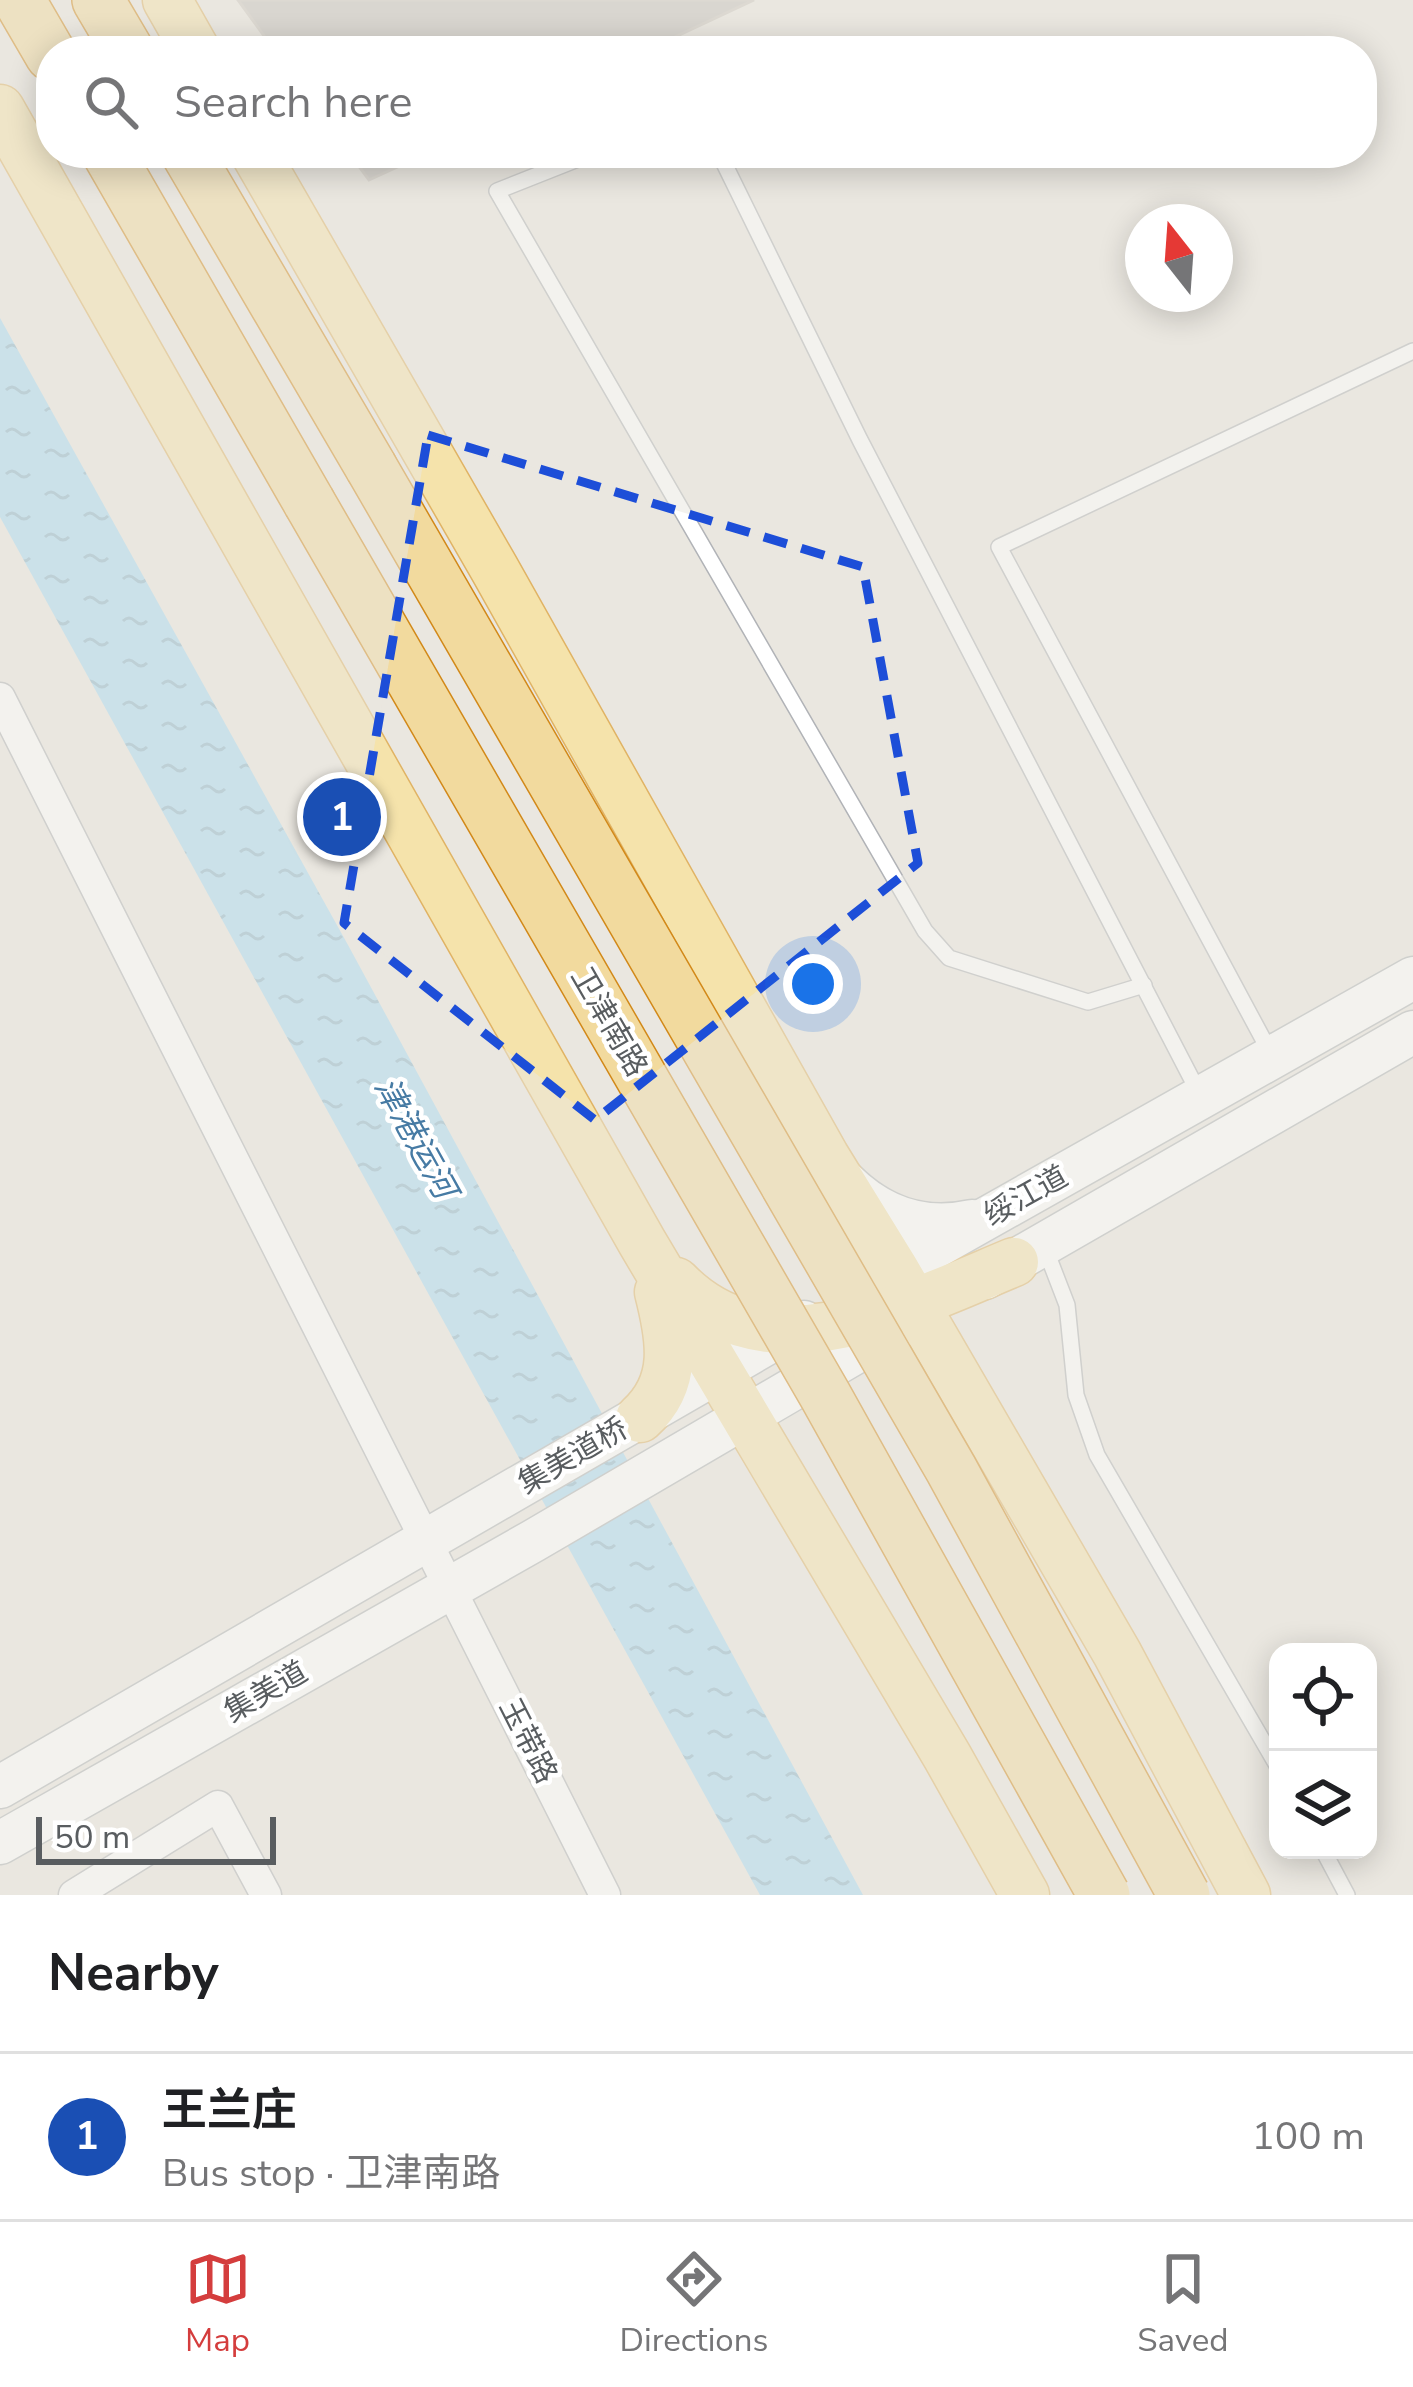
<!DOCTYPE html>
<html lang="en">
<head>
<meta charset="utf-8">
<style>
	body { margin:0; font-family:"Nunito Sans","Noto Sans SC",sans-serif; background:#f2f2f2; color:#202124 }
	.controls { position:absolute; right:36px; bottom:36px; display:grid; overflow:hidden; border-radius:24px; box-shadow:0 6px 30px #0003 }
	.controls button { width:108px; height:108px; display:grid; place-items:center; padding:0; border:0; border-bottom:3px solid #e0e0e0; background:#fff; color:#202124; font:60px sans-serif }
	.compass { position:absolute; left:1125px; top:204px; width:108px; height:108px; border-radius:50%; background:#fff; box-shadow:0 6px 30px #0003; rotate:343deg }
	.scale { position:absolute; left:36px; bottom:30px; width:240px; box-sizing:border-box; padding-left:12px; border:6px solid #595d60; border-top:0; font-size:33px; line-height:42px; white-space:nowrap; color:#595d60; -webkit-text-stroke:9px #fff; paint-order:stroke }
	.you { position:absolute; left:813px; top:984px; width:42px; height:42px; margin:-30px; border:9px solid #fff; border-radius:50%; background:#1a73e8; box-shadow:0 0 0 18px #1a73e833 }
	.badge { display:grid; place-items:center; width:78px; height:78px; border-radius:50%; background:#d43d3d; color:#fff; font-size:39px; font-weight:700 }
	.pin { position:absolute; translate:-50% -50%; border:6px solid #fff; box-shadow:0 3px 12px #0006 }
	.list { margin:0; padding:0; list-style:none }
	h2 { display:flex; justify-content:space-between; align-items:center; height:156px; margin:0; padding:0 48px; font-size:51px }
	h2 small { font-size:39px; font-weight:400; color:#757577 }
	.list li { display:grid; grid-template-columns:78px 1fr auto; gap:36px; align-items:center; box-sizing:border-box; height:168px; padding:0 48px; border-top:3px solid #e0e0e0 }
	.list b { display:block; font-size:45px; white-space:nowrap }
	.list p { margin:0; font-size:39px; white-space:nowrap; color:#757577 }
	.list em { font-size:39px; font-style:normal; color:#757577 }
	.icon { flex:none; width:66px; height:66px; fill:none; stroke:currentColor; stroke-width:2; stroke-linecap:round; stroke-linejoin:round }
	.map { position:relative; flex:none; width:1413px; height:1895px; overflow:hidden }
	.search { position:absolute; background:#fff; box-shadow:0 6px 30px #0003; left:36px; right:36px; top:36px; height:132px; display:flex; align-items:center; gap:30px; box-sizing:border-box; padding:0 42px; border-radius:48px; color:#757577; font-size:45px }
	.sheet { height:324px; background:#fff }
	nav { display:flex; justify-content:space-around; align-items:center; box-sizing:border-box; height:168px; border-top:3px solid #e0e0e0; background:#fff; font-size:33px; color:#757577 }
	nav a { display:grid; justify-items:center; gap:6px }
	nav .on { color:#d43d3d }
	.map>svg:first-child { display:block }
</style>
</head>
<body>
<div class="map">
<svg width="1413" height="1895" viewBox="0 0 1413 1895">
	<defs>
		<pattern id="water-ripples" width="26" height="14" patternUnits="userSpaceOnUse" patternTransform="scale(3)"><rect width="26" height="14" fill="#a6d9f4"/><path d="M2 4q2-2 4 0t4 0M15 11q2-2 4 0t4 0" fill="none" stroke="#8ab3c9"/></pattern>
	</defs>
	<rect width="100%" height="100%" fill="#eae7e0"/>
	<!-- water -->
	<path fill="url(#water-ripples)" d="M0,318L348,945L863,1895H760L0,517Z"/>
	<!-- building -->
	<g fill="#c6c2bd" stroke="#cec8c0" stroke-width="3">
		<path d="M238,0H754L645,51H275Z"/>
		<path d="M349,153H428L369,180Z"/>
	</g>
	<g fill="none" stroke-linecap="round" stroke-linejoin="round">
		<!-- service casing -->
		<g stroke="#b1b3b7" stroke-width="18">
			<g id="service">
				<path d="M593,153L497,191L925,931L949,958L1088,1002L1144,985"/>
				<path d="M719,153L860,440L1200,1095"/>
				<path d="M1271,1054L999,547L1413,351"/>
				<path d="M1045,1248L1067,1305L1076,1395L1097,1455L1278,1767"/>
				<path d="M1323,1850L1347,1895"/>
			</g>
		</g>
		<!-- minor casing -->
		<g stroke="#b1b3b7" stroke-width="33">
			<g id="minor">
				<path d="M0,698L605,1895"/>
				<path d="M74,1895L218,1806L266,1895"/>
			</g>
		</g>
		<!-- secondary casing -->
		<g stroke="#b0b4b7" stroke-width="45">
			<g id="secondary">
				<path d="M844,1181C880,1217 922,1232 972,1221"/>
				<path d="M985,1278L1413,1032"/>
				<path d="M868,1285L1413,978"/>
				<path d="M0,1787L804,1322"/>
				<path d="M0,1843L533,1541L904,1324"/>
			</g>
		</g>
		<!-- primary casing -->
		<g stroke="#e0b364" stroke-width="51">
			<g id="primary">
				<path d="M167,0L196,51"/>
				<path d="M0,109L642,1242L947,1756L1025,1895"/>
				<path d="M255,153L494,568L825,1157L894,1269L1117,1653L1246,1895"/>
				<path d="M676,1282C769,1379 912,1304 1014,1262"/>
				<path d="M640,1418C679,1383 671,1339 659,1292"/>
			</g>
		</g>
		<!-- trunk casing -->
		<g stroke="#d28919" stroke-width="54">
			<g id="trunk">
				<path d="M19,0L51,55"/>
				<path d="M98,0L128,51"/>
				<path d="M108,153L309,502"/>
				<path d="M187,153L371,467"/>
			</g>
		</g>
		<!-- service -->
		<use href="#service" stroke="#fff" stroke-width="15"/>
		<!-- minor -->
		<use href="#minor" stroke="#fff" stroke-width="30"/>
		<!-- secondary -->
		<use href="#secondary" stroke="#fff" stroke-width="42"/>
		<!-- primary -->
		<use href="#primary" stroke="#f5e3ab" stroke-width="48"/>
		<!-- trunk -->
		<use href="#trunk" stroke="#f2da9e" stroke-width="51"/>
		<!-- trunk-bridge casing -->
		<g stroke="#d28919" stroke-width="54" stroke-linecap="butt">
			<g id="trunk-bridge">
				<path d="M371,467L951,1469L1184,1895"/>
				<path d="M309,502L825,1395L1104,1895"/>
			</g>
		</g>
		<!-- trunk-bridge -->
		<use href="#trunk-bridge" stroke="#f2da9e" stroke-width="51"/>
	</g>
	<!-- marked area -->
	<path d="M0 0H1413V1895H0ZM428,435L863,567L918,863L595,1120L344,923Z" fill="#eae7e0" fill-opacity=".55" fill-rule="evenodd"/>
	<path fill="none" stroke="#1d4ed8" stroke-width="9" stroke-dasharray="24 15" stroke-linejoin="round" d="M428,435L863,567L918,863L595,1120L344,923Z"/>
	<g text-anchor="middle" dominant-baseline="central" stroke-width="9" stroke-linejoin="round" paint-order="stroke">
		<!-- street labels -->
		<g font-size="30" fill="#595d60" stroke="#fff">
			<text transform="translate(609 1022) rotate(60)">卫津南路</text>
			<text transform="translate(1026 1196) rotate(-29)">绥江道</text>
			<text transform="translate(573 1456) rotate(-30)">集美道桥</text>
			<text transform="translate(266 1692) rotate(-30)">集美道</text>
			<text transform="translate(528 1741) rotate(63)">玉带路</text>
		</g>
		<!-- water labels -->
		<g font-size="33" font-style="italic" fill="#477ba4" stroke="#fff">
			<text transform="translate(415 1138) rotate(61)">津港运河</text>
		</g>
	</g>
</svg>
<div class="controls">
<button><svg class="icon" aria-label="locate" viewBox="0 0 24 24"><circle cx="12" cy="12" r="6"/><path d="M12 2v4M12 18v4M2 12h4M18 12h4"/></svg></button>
<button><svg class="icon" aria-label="layers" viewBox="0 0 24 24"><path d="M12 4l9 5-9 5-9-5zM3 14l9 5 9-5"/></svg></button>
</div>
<svg class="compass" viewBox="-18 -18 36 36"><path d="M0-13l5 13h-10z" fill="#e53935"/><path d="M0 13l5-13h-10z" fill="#757577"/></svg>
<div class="scale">50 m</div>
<div class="you"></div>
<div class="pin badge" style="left:342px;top:817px;background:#1a4fb4">1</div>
<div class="search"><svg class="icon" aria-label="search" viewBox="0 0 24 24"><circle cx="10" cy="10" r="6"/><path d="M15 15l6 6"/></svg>Search here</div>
</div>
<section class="sheet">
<h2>Nearby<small></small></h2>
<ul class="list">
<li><span class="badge" style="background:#1a4fb4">1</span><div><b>王兰庄</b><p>Bus stop · 卫津南路</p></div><em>100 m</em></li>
</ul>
</section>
<nav>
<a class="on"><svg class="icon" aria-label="map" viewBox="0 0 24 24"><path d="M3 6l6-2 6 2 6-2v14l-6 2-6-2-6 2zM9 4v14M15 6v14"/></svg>Map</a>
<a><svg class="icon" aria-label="directions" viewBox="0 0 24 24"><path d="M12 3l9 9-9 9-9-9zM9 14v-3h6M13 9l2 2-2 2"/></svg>Directions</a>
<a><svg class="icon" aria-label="saved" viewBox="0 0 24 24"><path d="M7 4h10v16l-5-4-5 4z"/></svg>Saved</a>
</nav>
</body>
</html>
